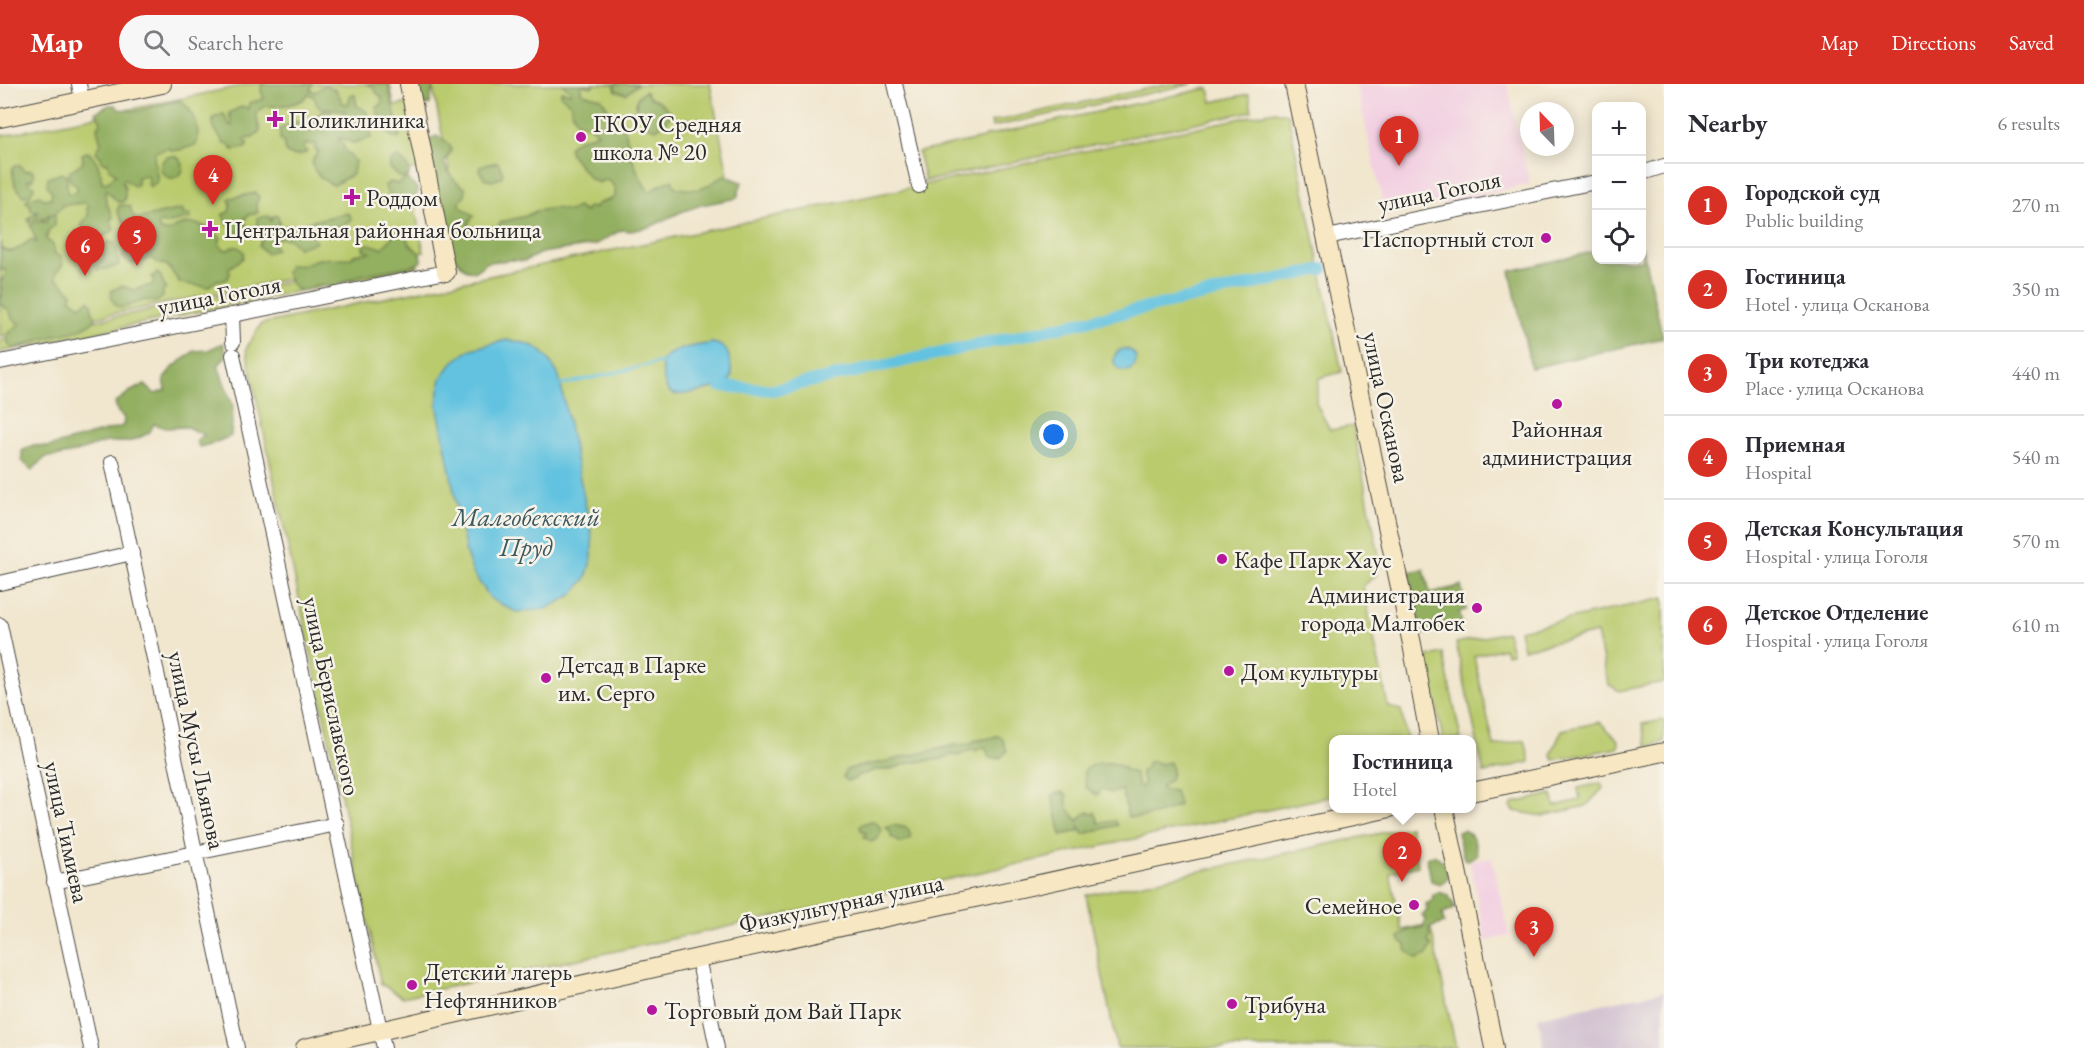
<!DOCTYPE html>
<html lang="en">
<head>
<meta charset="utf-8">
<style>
	body { margin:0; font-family:"EB Garamond",serif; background:#f7f7f7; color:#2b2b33 }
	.controls { position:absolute; right:18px; top:18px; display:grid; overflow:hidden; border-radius:12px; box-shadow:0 3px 15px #0003 }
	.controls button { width:54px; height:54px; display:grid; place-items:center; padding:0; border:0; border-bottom:2px solid #e1e1e2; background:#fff; color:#2b2b33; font:30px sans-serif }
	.compass { position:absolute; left:1520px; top:18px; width:54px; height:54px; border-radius:50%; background:#fff; box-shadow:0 3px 15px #0003; rotate:337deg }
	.you { position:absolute; left:1054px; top:351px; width:21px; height:21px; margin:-15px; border:4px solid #fff; border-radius:50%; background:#1a73e8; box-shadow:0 0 0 9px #1a73e833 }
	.badge { display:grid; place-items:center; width:39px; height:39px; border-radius:50%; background:#d93025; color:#fff; font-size:20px; font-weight:700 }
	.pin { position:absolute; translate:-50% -50px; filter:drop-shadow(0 2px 3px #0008) }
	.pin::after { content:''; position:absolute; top:32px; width:21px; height:18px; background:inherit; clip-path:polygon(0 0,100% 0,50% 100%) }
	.popup { position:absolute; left:1329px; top:651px; width:147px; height:78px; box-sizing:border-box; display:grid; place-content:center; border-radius:12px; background:#fff; filter:drop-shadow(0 2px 4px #0005); font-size:20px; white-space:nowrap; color:#7c7c81 }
	.popup b { font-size:22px; color:#2b2b33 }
	.popup::after { content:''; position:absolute; left:50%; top:100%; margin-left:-12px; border:12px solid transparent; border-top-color:#fff }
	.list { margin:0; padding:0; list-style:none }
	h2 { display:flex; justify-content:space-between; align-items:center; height:78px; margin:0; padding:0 24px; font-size:26px }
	h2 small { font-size:20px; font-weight:400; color:#7c7c81 }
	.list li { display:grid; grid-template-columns:39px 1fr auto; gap:18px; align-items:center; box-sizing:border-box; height:84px; padding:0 24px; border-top:2px solid #e1e1e2 }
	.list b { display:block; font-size:22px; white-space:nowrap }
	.list p { margin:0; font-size:20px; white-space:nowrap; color:#7c7c81 }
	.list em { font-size:20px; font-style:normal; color:#7c7c81 }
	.icon { flex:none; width:33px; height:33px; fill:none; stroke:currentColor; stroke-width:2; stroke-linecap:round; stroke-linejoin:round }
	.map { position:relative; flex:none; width:1664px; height:964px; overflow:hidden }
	header { display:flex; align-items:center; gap:36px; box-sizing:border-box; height:84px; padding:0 30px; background:#d93025; color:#fff }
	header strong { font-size:28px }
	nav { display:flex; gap:33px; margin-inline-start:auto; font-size:21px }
	.search { width:420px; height:54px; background:#f7f7f7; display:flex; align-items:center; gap:15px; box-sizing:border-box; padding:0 21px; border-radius:33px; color:#7c7c81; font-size:22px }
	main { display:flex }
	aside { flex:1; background:#fff }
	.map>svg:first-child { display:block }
</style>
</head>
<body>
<header>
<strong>Map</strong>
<div class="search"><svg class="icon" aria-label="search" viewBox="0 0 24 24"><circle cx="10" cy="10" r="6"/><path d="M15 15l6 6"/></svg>Search here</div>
<nav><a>Map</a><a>Directions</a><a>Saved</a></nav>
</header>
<main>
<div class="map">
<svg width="1664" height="964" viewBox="0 0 1664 964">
	<rect width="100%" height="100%" fill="#f7f3e8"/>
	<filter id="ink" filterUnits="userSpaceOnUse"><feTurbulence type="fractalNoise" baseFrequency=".0167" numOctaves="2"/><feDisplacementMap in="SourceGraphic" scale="12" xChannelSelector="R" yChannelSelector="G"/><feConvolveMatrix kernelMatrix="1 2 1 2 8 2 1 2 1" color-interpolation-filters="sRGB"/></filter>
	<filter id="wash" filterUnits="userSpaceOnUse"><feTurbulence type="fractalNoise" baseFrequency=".008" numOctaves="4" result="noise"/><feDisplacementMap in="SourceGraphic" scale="24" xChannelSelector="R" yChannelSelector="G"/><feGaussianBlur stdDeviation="1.35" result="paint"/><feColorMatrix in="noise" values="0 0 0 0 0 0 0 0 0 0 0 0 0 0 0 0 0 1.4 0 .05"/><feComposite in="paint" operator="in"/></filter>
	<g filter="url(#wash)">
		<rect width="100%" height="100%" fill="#f1e6ce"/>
		<!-- built -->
		<g fill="#f2cfe1">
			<path d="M1356,0H1507L1530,100L1386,132Z"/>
			<path d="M1492,773L1509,852L1486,857L1470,778Z"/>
		</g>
		<!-- industrial -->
		<path fill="#cfbdcf" d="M1664,907V964H1544L1538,933Z"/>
		<!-- green -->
		<g fill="#bacb6e" stroke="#727b4c" stroke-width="1.5">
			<path d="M251,0H390L394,22L409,19L422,84L407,87L424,168L0,252V52Z"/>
			<path d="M432,0H710L731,106L464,160Z"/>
			<path d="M1169,0H1192L992,43L991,38Z"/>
			<path d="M1209,4L1212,18L1249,10L1252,27L925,97L918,68L983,54L985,52Z"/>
			<path d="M1275,27L1288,30L1342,288L1319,294L1316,319L1330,346L1353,342L1381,482L1375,485L1376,491L1363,502L1388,623L1401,626L1407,655L1333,656V712L403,913L381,900L246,265L261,240Z"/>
			<path d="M416,172L418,183L0,268V256Z"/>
			<path d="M1664,514V598L1619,607L1608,600L1597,549L1523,565L1519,546Z"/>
			<path d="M1507,548L1512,569L1506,570L1504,564L1474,572L1494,662L1525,656L1530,678L1484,689L1456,559Z"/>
			<path d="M1443,569L1461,655H1443L1426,573Z"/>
			<path d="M1664,636V658L1647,662L1642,640Z"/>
			<path d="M1600,638L1619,657L1618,664L1554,676L1551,671L1562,646Z"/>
			<path d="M1601,699L1603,704L1586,722L1543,732L1514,727L1511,722L1514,719L1552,710L1555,722L1580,716L1578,704Z"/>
			<path d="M1410,743L1418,782L1390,789L1402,846L1430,840L1456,964H1117L1086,811Z"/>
		</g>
		<!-- forest -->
		<g fill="#93af61" stroke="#5f6d46" stroke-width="1.5" fill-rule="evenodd">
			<path d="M262,0H312L310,6L315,8L325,1L336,6L343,19L346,20L349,19L350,12L355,11L357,22C373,28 371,39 371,54L353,59L340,54L339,56L343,60L344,65L355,77L353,90L334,101C326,99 309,86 313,76C314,72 317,70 319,68L315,65V60H306L303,63L307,68C299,72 294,73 286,69L283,58L280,56V45L293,38H311L322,27L329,25C321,22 317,27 315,14L309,10L306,12L303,16C291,21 278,23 265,22L256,29L260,47L253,54L244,55L248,61L245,64L233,66L227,59L224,60C220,50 211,46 213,34L224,30L229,41H232L229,29L243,22L248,25L249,19L264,15L261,6ZM330,25L343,26L345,28L340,31C346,37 349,35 357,36L360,42L355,46L348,40L344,44L332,37Z"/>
			<path d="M365,0H388L400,52L398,55C384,52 381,35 376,24L381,21L382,14L375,7L374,3Z"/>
			<path d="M413,0H433L430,20L425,22L420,19Z"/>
			<path d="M562,0H595L591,3L581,1V7L585,10L601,14L611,29L609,41L623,37C627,56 636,95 650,108L658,102L672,96L675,103C698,109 706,104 724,91L742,98L737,114L701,121L681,128L650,143L631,147L621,146L595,161L541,169L525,177L513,176L488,178L474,188L465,185L449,167L448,149L444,142L426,56L437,52L450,61L451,67L444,79C449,91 454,97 465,104V111L461,115L460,122L474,132L468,139L472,144L498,143L501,138L526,132L536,127L555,124L570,127L577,123L585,128L588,123L594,124L599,119L614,114C617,106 615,102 609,97L604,96L599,99L590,95L570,69L569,63C576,53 588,54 598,49L590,42L577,38L572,27L571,20L561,12V7L570,9V6Z"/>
			<path d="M614,0H638L626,10L616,7Z"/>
			<path d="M645,7L649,13L659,17L672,29L666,38L656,45L647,42L646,37L637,30C636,19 634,13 645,7Z"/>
			<path d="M179,16C193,25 202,45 196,61L180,66L172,67L169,64L155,68L154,74L158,97L150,103L148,100L149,95L147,91L137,93V100L135,103L124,95L122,98L125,103V116L119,119L106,106C103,116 110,125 113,134L110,135L114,146L102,153L86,156L83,152L84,148L81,141L88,132L87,124L89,122L85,119L63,121L55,130V141L49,146L46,155L53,161L55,170L61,172C64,181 63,182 56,188V196L60,197C63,203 70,204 72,211L70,214L80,222L89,216L92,220V226L96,235C81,249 64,249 46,254C34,257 24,262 13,265C0,253 11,246 20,240C14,237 11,235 10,227L0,220L2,212L0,198L6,190L5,185L0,187V157L2,165C16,172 21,160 33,155L35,159L37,158L30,141L41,136L47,138L48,133L54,130L48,131L44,136L41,133L29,138L28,134L39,128H34L30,125L31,121L26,118L27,115L40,111L43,115L51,114L52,108L47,102L48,94L62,89L67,92V108L70,110L77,107V102L70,96L69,88L83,78L82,70L87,68C97,72 101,88 102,98L107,99L116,90L109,85L108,79L102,78L101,73L96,68L101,59L97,45L101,38L96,28L109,21H116L118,25L136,27Z"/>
			<circle cx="172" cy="83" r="11"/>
			<path d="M398,73C404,79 410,81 409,91L404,94L399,93L390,84V77Z"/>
			<path d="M498,78L503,89L501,94L492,97L484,94L479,86L480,82Z"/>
			<path d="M16,81H20L24,87L31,86L34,89L33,96L29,95L27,97L34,103L30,111L24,112L15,102L12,85Z"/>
			<path d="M406,95L418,105L416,114L411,115L410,119C398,120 386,113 385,101L391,98L397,100Z"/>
			<path d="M255,109L259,113L256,120L258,129L248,131L243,138L247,141L245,145L238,149L232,147L223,132V130L229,128L231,119L229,117L230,114Z"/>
			<path d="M124,121L130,122L132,130L136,135L182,125L183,130H190L191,134L165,140L160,139L158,142L160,146C169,149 171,145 179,142C194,135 210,143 221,154L219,160L223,165L228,166L232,163H238L244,168L243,174L229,184L230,189L228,195L222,197L217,196L208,203L180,199L167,181L160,180L152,174L131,180L123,174V170L126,167V163L139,156C133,147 119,136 117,126L119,122Z"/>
			<path d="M346,129L350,131L351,135L348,139L338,142L337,146L325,148L318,145L311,148L316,158L298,164L290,155L280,154L272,157L276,166L266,169L259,162L263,150C256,145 257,142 257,134L269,132L270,137L272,136V133L276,131L278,132L280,143L289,142L295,147L299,143L309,144L304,139Z"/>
			<path d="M405,144L408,158L420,170L422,177L415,181L358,192L331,204C311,194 299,225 286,188L290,181C308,183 308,176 320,175C330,174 341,174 351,174L354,171L370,168L363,165V162L369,160L382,164L391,155L392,150Z"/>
			<path d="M109,158L115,159L119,181L111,184L97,186L96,182L104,175L102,162Z"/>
			<path d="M1642,163L1663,254L1531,284L1510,187L1596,167V176H1642Z"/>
			<path d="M157,189L160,191L166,205L163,207V213L156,218L145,216L122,224C113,221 110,214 112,206L122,202L133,206L152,201L154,196L152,193Z"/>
			<path d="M223,259L226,272L218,282L233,322L231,352L214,359L199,363L197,356L204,351L187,343L165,344L154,340L149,349C142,352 134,357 126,358C120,359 114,357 107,358C85,364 70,373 46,373L32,386L22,377V367L33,361L48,363L123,342L124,334L118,328L115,319L131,307L145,301L155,310L166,306L164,295L171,285L194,267L208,266Z"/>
			<path d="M1424,485L1430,509L1461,502L1466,526L1459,528L1462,540L1422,550L1408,488Z"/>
			<path d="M996,652L1002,653L1007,667L1000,674H989L986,664L984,663L975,667L970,666L958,672L951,671C941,678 925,676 914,678C905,680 895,684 886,686C884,686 878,686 876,686C869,688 865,691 858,691L855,695L847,697L843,693L846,686C861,681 876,680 892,676C913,671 934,666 955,661C960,660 965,661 970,660C975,658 972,656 978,656C986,654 987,656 996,652Z"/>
			<path d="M1153,677L1161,680L1170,678C1174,688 1172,697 1162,701V705L1175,707L1179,721C1165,729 1144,735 1128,733L1122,706L1111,709L1104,705L1100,706L1099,710L1096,711L1086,703L1084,687C1093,676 1118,676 1127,687L1135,689L1138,702L1142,703L1144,699L1141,688L1146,684L1147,679Z"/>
			<path d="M1062,708L1067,711C1065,724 1071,728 1078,737L1084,730L1088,728L1093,730L1095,728L1099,739L1115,737L1118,741L1083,750L1079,741V747L1061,751L1052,711Z"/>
			<path d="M871,737L876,738L882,747L877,755L871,758L864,753L866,749L861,746L860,741Z"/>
			<path d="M893,741L907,744L912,754L901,759L891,753V749L886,744Z"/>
			<path d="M1463,746C1474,751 1476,760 1477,771L1468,776L1464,775L1457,749Z"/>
			<path d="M1433,771C1444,775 1447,783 1448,794L1440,800L1431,797L1427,774Z"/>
			<path d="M1439,808L1448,811L1455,823L1452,826L1442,830L1444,839L1429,844L1430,852L1428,857L1431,862L1427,871L1417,875L1406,866V861L1400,857L1399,853L1408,846L1424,843L1425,836L1422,831L1427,827L1426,820L1432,817L1433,811Z"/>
		</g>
		<!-- water -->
		<g fill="#62c2e0" stroke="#467686" stroke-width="1.5">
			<path d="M507,256C539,260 543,265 559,292L592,453V473L586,494L572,511L546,525L516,528L491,515L473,489L466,469L437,320L441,294L453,278L471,265Z"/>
			<path d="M713,259C725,262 728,266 730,278C731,284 734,290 730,296C724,303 679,314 671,309C663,304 663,287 661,278C671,263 697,262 713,259Z"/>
			<circle cx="1125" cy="276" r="11"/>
		</g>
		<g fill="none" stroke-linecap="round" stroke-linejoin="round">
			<!-- stream -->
			<path stroke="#62c2e0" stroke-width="3" d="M561,301L661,278"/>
			<!-- canal -->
			<path stroke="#62c2e0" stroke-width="12" d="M720,302L773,306L1323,185"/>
		</g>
	</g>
	<g filter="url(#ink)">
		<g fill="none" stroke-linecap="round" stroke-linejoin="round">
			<!-- street casing -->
			<g stroke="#494743" stroke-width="16">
				<g id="street">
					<path d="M79,0L82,17"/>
					<path d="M895,0L919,102"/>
					<path d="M1642,89L1664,82"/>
					<path d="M1327,153L1596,98"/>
					<path d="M232,231L233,258"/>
					<path d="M233,271L384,964"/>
					<path d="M0,278L446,188"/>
					<path d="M112,378L237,964"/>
					<path d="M0,499L132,469"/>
					<path d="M0,541L91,964"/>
					<path d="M54,798L337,740"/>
					<path d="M698,874L717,964"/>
				</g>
			</g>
			<!-- secondary casing -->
			<g stroke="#494743" stroke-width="20">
				<g id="secondary">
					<path d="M409,0L446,188"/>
					<path d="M1294,0L1412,560L1430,656"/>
					<path d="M0,34L162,0"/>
					<path d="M1471,708L1664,668"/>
					<path d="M1444,724L1494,964"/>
					<path d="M305,964L698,874L1390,724"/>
				</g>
			</g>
			<!-- street -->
			<use href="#street" stroke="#fff" stroke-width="14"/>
			<!-- secondary -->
			<use href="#secondary" stroke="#f7e8c3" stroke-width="18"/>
		</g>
	</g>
	<!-- markers -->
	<g fill="#b5179e" stroke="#f7f3e8" stroke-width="2">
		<path d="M272 26h6v6h6v6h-6v6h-6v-6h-6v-6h6z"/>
		<circle cx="581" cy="53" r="6"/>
		<path d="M349 104h6v6h6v6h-6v6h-6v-6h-6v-6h6z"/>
		<path d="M207 136h6v6h6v6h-6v6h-6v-6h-6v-6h6z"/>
		<circle cx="1546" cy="154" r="6"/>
		<circle cx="1557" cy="320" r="6"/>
		<circle cx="1222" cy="475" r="6"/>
		<circle cx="1477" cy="524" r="6"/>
		<circle cx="1229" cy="587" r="6"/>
		<circle cx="546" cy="594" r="6"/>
		<circle cx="1414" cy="821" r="6"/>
		<circle cx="412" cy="901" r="6"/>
		<circle cx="1232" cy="920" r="6"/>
		<circle cx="652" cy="926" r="6"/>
	</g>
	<g text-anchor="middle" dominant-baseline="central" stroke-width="5" stroke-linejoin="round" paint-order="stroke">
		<!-- poi labels -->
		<g font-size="24" fill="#2b2b2b" stroke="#f7f3e8" text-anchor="start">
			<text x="288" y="35">Поликлиника</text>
			<text x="593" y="39">ГКОУ Средняя<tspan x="593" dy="28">школа № 20</tspan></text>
			<text x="366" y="113">Роддом</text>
			<text x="224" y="145">Центральная районная больница</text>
			<text x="1534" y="154" text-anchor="end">Паспортный стол</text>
			<text x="1557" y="344" text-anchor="middle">Районная<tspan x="1557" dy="28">администрация</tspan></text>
			<text x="1234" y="475">Кафе Парк Хаус</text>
			<text x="1465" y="510" text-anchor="end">Администрация<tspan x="1465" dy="28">города Малгобек</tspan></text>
			<text x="558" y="580">Детсад в Парке<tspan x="558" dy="28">им. Серго</tspan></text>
			<text x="1241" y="587">Дом культуры</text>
			<text x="1402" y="821" text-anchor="end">Семейное</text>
			<text x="424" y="887">Детский лагерь<tspan x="424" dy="28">Нефтянников</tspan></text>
			<text x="1244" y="920">Трибуна</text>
			<text x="664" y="926">Торговый дом Вай Парк</text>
		</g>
		<!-- street labels -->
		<g font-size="24" fill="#2b2b2b" stroke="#f7f3e8">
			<text transform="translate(1439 107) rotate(-12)">улица Гоголя</text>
			<text transform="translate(219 211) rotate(-11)">улица Гоголя</text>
			<text transform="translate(1387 323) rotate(78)">улица Осканова</text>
			<text transform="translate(332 612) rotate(78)">улица Бериславского</text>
			<text transform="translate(197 666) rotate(78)">улица Мусы Льянова</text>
			<text transform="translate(67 748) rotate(78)">улица Тимиева</text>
			<text transform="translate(841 819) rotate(-12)">Физкультурная улица</text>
		</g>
		<!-- water labels -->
		<g font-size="26" font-style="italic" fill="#3c5861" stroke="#f7f3e8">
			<text x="526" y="433">Малгобекский<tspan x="526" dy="30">Пруд</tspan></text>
		</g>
	</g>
</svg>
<div class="controls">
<button>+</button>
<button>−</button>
<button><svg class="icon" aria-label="locate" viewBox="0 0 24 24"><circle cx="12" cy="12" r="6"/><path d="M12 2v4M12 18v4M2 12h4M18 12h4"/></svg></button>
</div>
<svg class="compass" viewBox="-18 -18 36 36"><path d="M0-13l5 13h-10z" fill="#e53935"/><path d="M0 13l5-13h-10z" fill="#7c7c81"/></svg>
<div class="you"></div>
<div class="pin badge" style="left:1399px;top:82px">1</div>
<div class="pin badge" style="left:1402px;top:798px">2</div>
<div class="popup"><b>Гостиница</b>Hotel</div>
<div class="pin badge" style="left:1534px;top:873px">3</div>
<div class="pin badge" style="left:213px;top:121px">4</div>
<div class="pin badge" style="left:137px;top:182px">5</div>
<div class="pin badge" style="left:85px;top:192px">6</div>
</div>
<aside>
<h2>Nearby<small>6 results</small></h2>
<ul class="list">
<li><span class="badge">1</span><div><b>Городской суд</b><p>Public building</p></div><em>270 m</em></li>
<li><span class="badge">2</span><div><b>Гостиница</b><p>Hotel · улица Осканова</p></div><em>350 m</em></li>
<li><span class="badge">3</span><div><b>Три котеджа</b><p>Place · улица Осканова</p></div><em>440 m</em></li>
<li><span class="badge">4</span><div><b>Приемная</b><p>Hospital</p></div><em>540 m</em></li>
<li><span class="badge">5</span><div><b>Детская Консультация</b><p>Hospital · улица Гоголя</p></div><em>570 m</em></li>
<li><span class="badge">6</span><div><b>Детское Отделение</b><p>Hospital · улица Гоголя</p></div><em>610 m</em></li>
</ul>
</aside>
</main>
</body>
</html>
